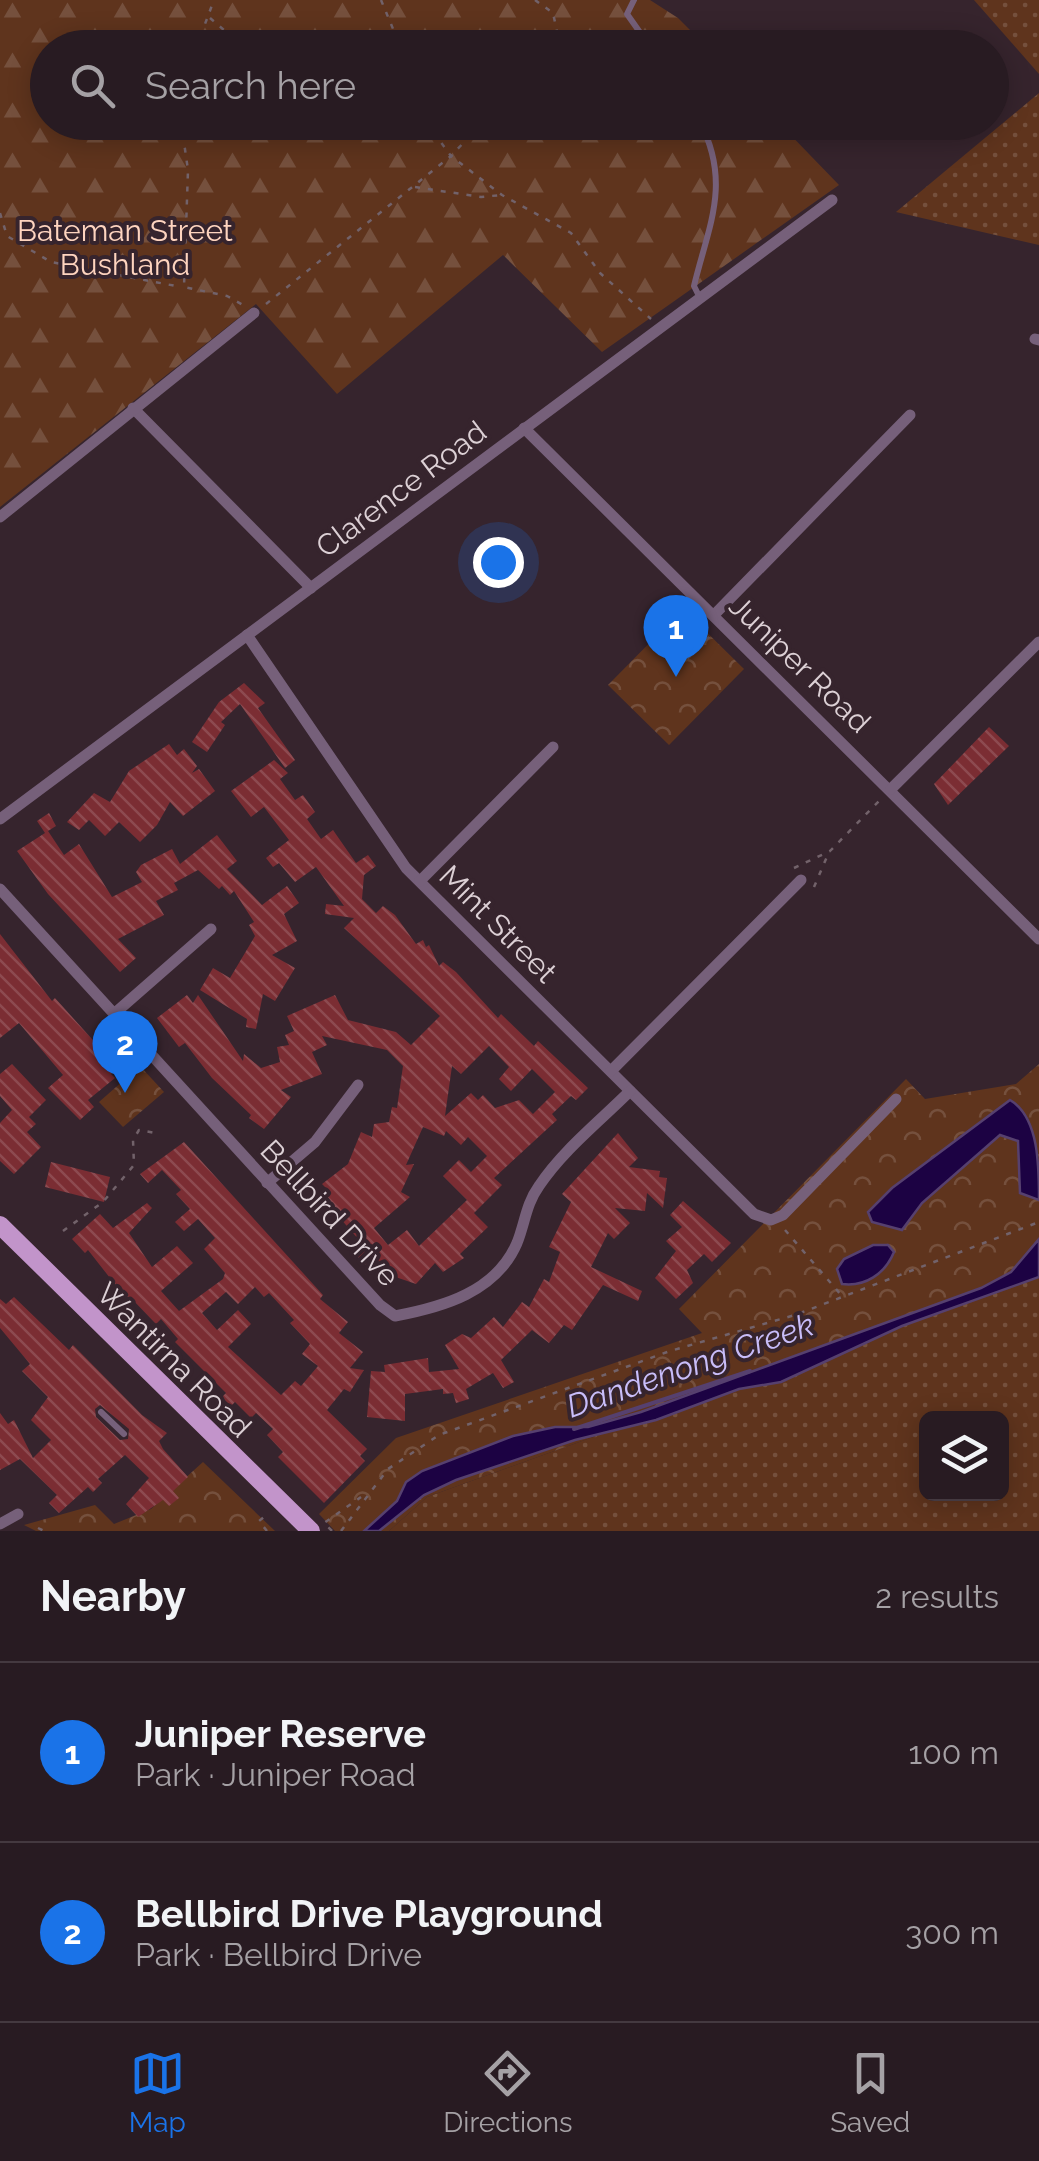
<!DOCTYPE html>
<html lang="en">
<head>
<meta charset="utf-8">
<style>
	body { margin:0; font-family:Raleway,sans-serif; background:#34282f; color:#f1f3f6 }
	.controls { position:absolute; right:30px; bottom:30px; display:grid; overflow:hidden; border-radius:15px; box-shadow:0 5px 25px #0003 }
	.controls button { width:90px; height:90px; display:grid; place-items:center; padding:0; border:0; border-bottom:2px solid #443940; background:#281b22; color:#f1f3f6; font:50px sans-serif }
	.you { position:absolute; left:498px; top:562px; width:35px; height:35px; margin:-25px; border:8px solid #fff; border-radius:50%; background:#1a73e8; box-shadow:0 0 0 15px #1a73e833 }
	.badge { display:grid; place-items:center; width:65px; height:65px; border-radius:50%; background:#1a73e8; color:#fff; font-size:32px; font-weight:700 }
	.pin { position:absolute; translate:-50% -82px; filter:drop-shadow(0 2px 5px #0008) }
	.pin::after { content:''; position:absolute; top:52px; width:35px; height:30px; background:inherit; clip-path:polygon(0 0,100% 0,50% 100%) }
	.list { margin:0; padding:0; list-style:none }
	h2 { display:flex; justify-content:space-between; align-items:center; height:130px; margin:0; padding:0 40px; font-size:42px }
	h2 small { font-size:32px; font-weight:400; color:#a5a1a5 }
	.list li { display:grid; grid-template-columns:65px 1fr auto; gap:30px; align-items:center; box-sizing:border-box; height:180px; padding:0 40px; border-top:2px solid #443940 }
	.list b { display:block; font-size:38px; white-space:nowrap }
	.list p { margin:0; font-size:32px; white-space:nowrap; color:#a5a1a5 }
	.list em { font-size:32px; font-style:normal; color:#a5a1a5 }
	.icon { flex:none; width:55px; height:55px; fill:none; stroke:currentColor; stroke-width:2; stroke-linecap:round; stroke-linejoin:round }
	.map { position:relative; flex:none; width:1039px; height:1531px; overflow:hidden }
	.search { position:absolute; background:#281b22; box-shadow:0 5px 25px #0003; left:30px; right:30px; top:30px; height:110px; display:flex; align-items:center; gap:25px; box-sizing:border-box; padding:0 35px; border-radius:55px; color:#a5a1a5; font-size:38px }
	.sheet { height:490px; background:#281b22 }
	nav { display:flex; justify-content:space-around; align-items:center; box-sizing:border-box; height:140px; border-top:2px solid #443940; background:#281b22; font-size:28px; color:#a5a1a5 }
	nav a { display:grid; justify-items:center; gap:5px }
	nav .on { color:#1a73e8 }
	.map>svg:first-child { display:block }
</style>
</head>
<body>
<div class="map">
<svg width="1039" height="1531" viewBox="0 0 1039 1531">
	<defs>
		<pattern id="grass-dots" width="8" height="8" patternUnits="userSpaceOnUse" patternTransform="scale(2.5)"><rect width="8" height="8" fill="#5f341d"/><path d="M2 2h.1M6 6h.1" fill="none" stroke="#75503d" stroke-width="1.8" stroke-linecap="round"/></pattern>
		<pattern id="forest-firs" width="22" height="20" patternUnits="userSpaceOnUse" patternTransform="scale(2.5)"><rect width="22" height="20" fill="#5f341d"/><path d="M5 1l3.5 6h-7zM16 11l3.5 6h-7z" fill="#75503d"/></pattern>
		<pattern id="park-crowns" width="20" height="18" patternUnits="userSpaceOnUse" patternTransform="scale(2.5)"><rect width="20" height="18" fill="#5f341d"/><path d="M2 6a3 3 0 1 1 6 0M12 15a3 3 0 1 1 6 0" fill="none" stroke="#75503d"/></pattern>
		<pattern id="building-back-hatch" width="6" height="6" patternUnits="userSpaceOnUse" patternTransform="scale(2.5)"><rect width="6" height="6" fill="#7b2d33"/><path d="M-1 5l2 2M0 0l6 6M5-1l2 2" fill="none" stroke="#8d4a50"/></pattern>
	</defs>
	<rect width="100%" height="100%" fill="#36242d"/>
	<!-- grass -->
	<g fill="url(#grass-dots)" fill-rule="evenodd">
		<path d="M974,0H1039V74Z"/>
		<path d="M1039,93V245L896,212Z"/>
		<path d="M1039,1276V1531H389L427,1497ZM926,1418H1002V1494H926Z"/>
	</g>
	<!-- forest -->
	<path fill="url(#forest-firs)" d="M0,0H650L678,18L707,47L48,48V122L779,123L839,185L602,352L503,255L337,394L256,304L0,507Z"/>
	<!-- park -->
	<g fill="url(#park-crowns)">
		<path d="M683,609L744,669L669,745L608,685Z"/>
		<path d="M1039,1064V1276L427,1497L389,1531H335L319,1514L396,1438L702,1333L679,1309L906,1079L925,1099L1016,1084Z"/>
		<path d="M140,1066L164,1092L123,1127L99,1102Z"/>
		<path d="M203,1462L275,1531H36L24,1525L95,1505L114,1524L151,1509Z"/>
	</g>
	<!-- water -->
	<g fill="#1c0243" stroke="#56406f" stroke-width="2.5">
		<path d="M1010,1100C1039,1117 1039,1166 1039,1200L1020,1193L1018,1141L1000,1135L922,1203L902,1230L872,1222L868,1212L892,1188Z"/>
		<path d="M1039,1239V1277L902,1326L781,1382L739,1389L656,1420L575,1440L456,1480L424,1495L379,1531H364L397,1501L406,1482L422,1471L513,1436L555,1427H588L641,1412L981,1288L1011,1272Z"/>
		<path d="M873,1245H888L894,1252C885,1274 865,1287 842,1284L837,1269L844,1259Z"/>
	</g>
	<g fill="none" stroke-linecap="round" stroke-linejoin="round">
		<!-- stream -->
		<path stroke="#56406f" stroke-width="4" d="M574,1429L750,1371"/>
	</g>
	<!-- building -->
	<g fill="url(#building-back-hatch)" fill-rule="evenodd">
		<path d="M244,683L265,703L258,708L295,760L285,768L240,704L221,722L225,725L207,752L192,742L219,702Z"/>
		<path d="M989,727L1009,746L948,805L934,784Z"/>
		<path d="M169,744L177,755L184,749L197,766L192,773L199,769L215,791L183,816L170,802L157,825L140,842L119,822L105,836L89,820L79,830L67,822L94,793L110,802L129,771Z"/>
		<path d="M274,760L288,773L280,779L295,800L303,795L315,812L307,819L321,839L333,830L356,863L368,855L376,866L364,875L362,899L376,913L383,906L395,915L416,944L423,940L426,947L429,945L439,966L443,962L456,972L498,1018L501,1014L534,1046L538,1041L588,1088L576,1100L571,1096L552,1114L557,1120L494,1178L502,1185L474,1213L488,1227L460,1254L464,1258L443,1272L435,1263L416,1284L369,1268L357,1256L366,1248L319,1194L326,1188L322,1184L348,1164L361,1132L372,1137L374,1124L389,1122L392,1107L397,1108L403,1066L387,1050L322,1036L327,1045L312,1052L322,1074L281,1090L291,1097L264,1129L249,1118L251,1115L212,1078L185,1043L179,1047L157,1018L187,995L193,1003L198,995L243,1061L244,1054L261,1068L280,1062L277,1047L289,1045L285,1035L294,1031L287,1016L335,995L348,1020L396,1032L411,1045L440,1016L344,928L354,918L325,914L326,904L344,906L316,867L295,882L279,863L273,867L266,858L289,840L264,807L251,817L231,791ZM489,1046L509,1067L499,1079L511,1091L532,1069L555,1092L533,1114L519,1100L495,1108L483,1095L478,1100L471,1093L445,1116L452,1066L461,1074ZM423,1127L444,1136L446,1131L461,1145L468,1137L487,1156L471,1172L459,1160L443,1176L467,1200L419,1246L407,1230L388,1245L374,1228L410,1197L401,1192L414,1164L406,1165Z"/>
		<path d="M49,813L56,826L48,831L64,855L79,844L112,897L142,882L136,872L141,865L172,849L180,864L217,835L237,861L227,869L262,905L287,886L299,903L284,914L297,941L272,955L295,968L275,1001L263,994L256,1029L246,1027L247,1019L200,990L213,968L230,978L255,936L249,925L254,922L234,891L230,895L222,886L219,889L198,870L174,883L178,890L156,901L164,915L118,939L136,958L120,972L48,894L17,851L45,833L37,821Z"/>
		<path d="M0,934L52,1001L55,998L118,1068L111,1074L115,1078L88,1100L94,1107L80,1120L48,1088L63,1075L19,1023L0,1038Z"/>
		<path d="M12,1064L46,1100L29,1117L36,1124L27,1132L41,1147L14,1174L0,1161V1123L12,1110L0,1096V1074Z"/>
		<path d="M618,1133L638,1158L629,1167L660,1171L659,1177L667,1178L663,1208L647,1193L645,1211L615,1208L630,1223L614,1239L608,1233L591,1267L642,1291L638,1301L603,1285L572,1330L564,1325L549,1343L532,1330L501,1360L514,1382L503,1388L493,1373L466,1389L469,1399L456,1403L453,1393L443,1394V1389L405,1394V1421L367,1417L371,1371L385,1372L384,1365L428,1358L429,1372L459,1369L445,1345L462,1334L471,1338L494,1317L503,1327L522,1302L529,1307L544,1279L549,1282L560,1252L549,1247L571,1202L562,1194Z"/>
		<path d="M184,1142L323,1295L320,1299L348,1322L339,1333L363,1352L350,1368L364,1370L350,1392L344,1389L327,1410L367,1449L360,1456L365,1461L324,1503L278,1457L283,1452L267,1435L273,1429L256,1413L251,1418L235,1402L231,1406L222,1397L226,1393L175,1342L178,1339L161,1319L156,1324L131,1298L125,1304L117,1296L121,1292L88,1250L85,1253L72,1239L100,1214L113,1228L147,1203L152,1208L129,1233L152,1267L177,1246L193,1263L161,1291L179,1311L223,1279L225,1273L204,1249L215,1238L198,1219L184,1231L175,1222L190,1209L176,1194L181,1190L162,1170L148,1183L140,1174ZM255,1287L264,1297L269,1293L294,1320L290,1323L310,1344L302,1354L318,1366L301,1386L295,1381L281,1395L228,1347L251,1324L238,1310L217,1330L202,1313L226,1292L238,1304Z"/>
		<path d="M51,1162L110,1177L104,1202L45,1187Z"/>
		<path d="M683,1201L731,1243L712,1262L704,1254L687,1270L693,1283L676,1299L655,1278L676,1251L666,1241L682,1227L670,1215Z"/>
		<path d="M14,1297L69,1350L73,1345L142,1415L167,1433L159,1441L163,1449L188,1477L173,1491L179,1498L169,1506L163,1500L138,1517L126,1504L149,1478L125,1455L98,1479L102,1483L93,1492L88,1487L59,1513L49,1503L57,1495L20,1459L0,1470V1413L8,1424L14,1420L33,1458L51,1440L31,1420L48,1397L22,1371L30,1364L0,1328V1299L6,1304ZM100,1405L129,1429L128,1439L120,1440L96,1417L95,1409Z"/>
	</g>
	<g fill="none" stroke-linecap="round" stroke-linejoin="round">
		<!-- path -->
		<g stroke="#72626a" stroke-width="2.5" stroke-dasharray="5 8" stroke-linecap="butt">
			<path d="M381,0L401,48"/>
			<path d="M535,0L553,13L559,41L553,48"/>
			<path d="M210,18L224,30L289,48"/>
			<path d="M196,48L214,0"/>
			<path d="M181,122L188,170L184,287L227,296L243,305"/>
			<path d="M426,122L451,156L502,195L571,233L600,273L651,319"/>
			<path d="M415,187L481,197L501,195"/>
			<path d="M0,213L7,236L51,262L181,287"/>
			<path d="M266,304L451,156L483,122"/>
			<path d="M678,668L711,635"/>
			<path d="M794,868L830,851L879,801"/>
			<path d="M814,887L829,852"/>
			<path d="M785,1230L842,1296"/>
			<path d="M63,1231L103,1202L134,1165L133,1140L139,1130L155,1133"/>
			<path d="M38,1528L44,1531"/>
			<path d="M267,1531L259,1521L269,1513"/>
			<path d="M332,1531L324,1523L361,1497"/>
			<path d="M341,1531L388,1469L439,1435L670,1351L795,1315L1039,1222"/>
		</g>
		<!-- lane -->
		<g stroke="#76607a" stroke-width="6">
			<path d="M634,0L627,14L651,48"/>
			<path d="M699,296L694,286C708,227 732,184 700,122"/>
			<path d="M101,1412L124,1434"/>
		</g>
		<!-- street -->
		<g stroke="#76607a" stroke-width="11">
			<path d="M1035,339L1039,340"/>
			<path d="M133,408L311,588"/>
			<path d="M524,428L1039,939"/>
			<path d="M0,517L254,313"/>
			<path d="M714,615L910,415"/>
			<path d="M247,635L406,868L754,1214L771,1220L783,1215L896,1099"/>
			<path d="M891,789L1039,642"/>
			<path d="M0,819L832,200"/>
			<path d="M420,881L553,747"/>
			<path d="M0,889L380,1305L395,1316C443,1307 496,1292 517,1243C525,1223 526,1204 539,1186C563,1150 600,1121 630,1091"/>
			<path d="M114,1014L211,929"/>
			<path d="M611,1071L801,880"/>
			<path d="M267,1183L315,1142L358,1085"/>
			<path d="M0,1524L18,1514"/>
		</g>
		<!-- primary -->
		<path stroke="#c294ca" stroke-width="18" d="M0,1225L311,1531"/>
	</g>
	<g text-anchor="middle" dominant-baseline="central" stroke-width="8" stroke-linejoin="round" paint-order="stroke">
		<!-- park labels -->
		<g font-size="30" fill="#fed4bf" stroke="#36242d">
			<text x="125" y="230">Bateman Street<tspan x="125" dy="34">Bushland</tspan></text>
		</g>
		<!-- street labels -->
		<g font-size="30" fill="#dcd0d5" stroke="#36242d">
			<text transform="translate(401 489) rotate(-37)">Clarence Road</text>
			<text transform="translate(800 664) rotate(44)">Juniper Road</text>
			<text transform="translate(498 924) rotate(45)">Mint Street</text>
			<text transform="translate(330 1213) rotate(47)">Bellbird Drive</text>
			<text transform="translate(174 1360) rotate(45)">Wantirna Road</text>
		</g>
		<!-- water labels -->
		<g font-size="32" font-style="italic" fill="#c8bdf9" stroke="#36242d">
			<text transform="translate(690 1365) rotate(-19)">Dandenong Creek</text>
		</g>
	</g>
</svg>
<div class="controls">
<button><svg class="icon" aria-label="layers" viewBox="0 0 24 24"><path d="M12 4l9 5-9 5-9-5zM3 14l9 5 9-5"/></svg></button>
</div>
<div class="you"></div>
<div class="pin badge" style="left:676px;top:677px">1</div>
<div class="pin badge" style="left:125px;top:1093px">2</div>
<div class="search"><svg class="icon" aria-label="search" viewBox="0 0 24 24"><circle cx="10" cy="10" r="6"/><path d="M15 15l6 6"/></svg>Search here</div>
</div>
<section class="sheet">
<h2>Nearby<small>2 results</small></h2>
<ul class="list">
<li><span class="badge">1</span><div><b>Juniper Reserve</b><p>Park · Juniper Road</p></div><em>100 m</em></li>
<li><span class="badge">2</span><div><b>Bellbird Drive Playground</b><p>Park · Bellbird Drive</p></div><em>300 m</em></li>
</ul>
</section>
<nav>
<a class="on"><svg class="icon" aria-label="map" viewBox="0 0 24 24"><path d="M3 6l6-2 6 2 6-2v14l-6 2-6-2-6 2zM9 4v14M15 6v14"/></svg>Map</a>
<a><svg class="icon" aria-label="directions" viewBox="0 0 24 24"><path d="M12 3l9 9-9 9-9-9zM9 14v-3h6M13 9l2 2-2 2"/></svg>Directions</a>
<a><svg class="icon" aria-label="saved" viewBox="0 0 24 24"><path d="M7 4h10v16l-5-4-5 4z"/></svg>Saved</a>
</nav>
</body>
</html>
